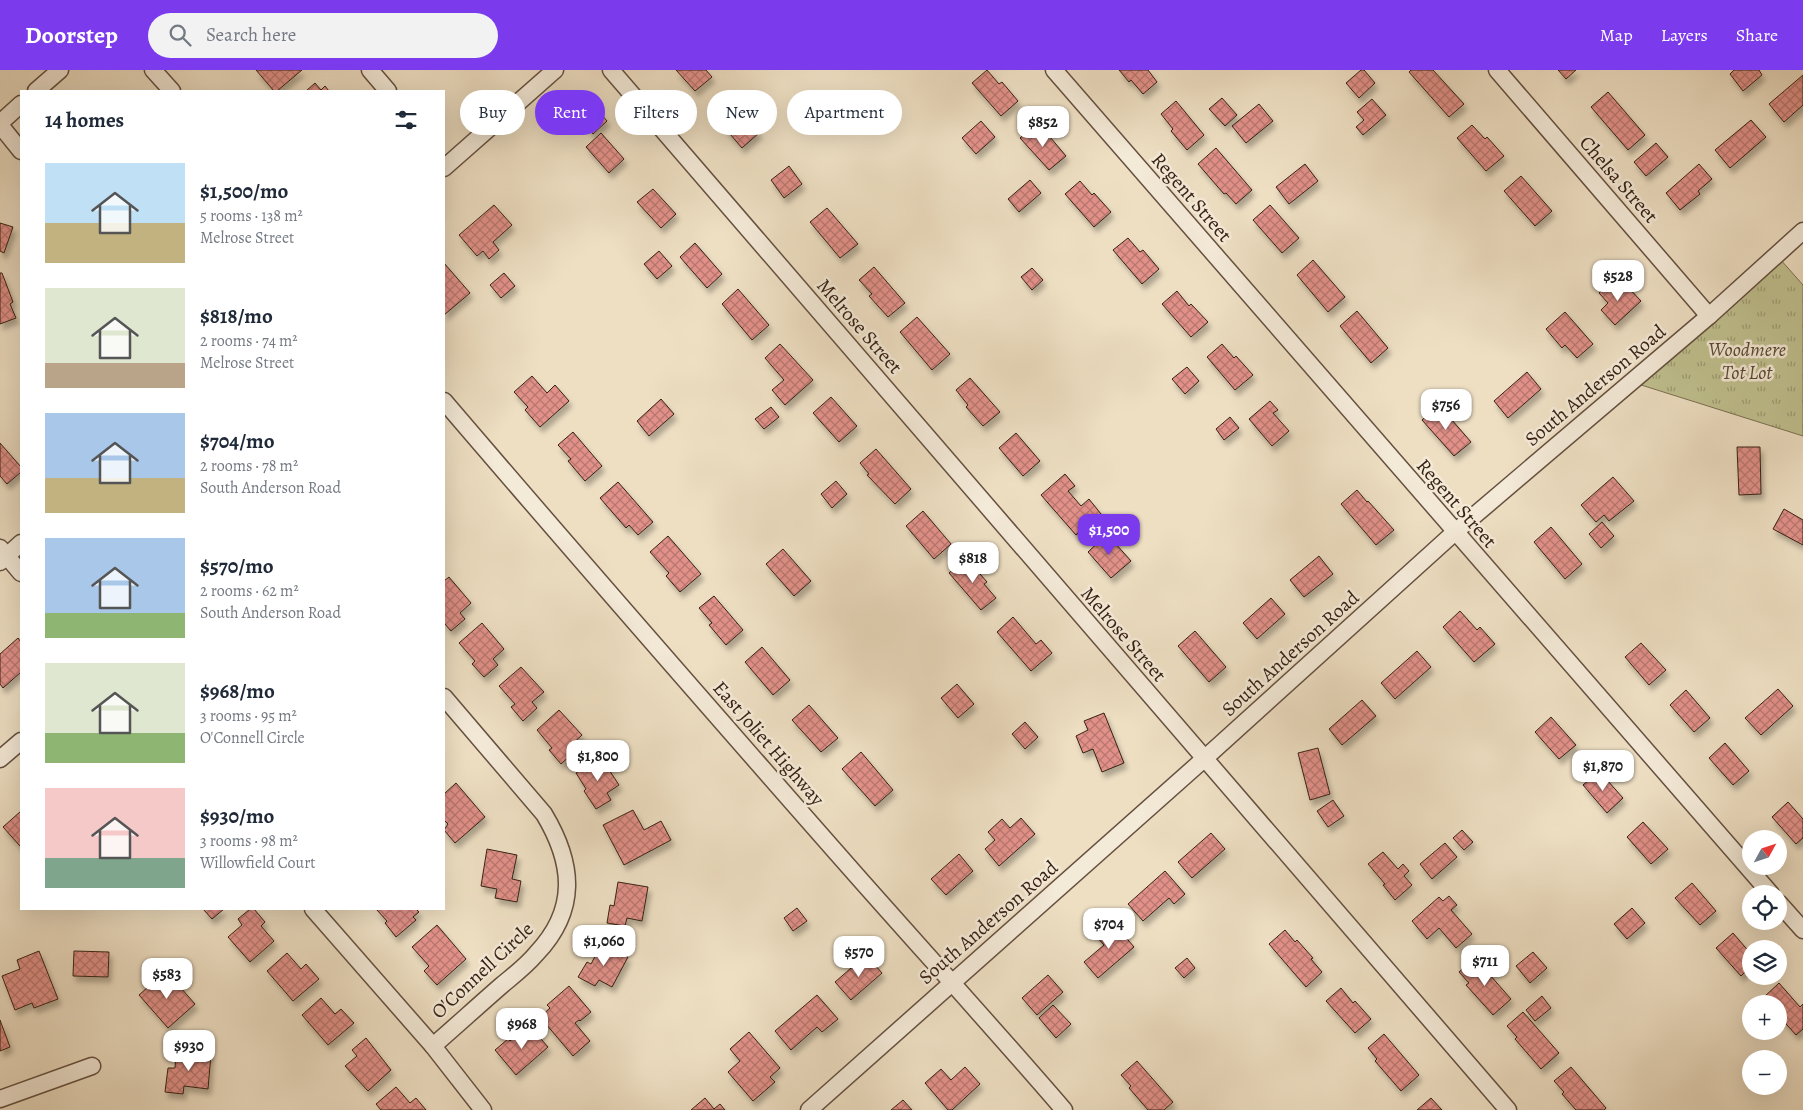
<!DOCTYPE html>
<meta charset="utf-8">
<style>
:root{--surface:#fff;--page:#f2f2f3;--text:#1f2937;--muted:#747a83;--accent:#7c3aed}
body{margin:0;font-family:Alegreya,serif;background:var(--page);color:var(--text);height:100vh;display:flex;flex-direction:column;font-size:19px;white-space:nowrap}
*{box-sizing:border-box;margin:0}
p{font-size:16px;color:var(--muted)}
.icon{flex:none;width:28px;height:28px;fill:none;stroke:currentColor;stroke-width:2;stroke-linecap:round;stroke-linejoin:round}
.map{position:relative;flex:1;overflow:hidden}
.side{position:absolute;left:20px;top:20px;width:425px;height:820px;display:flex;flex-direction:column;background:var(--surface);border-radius:0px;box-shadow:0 5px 20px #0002}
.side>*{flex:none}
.top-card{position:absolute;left:460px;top:20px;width:475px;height:45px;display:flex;gap:10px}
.needle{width:32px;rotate:50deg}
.fabs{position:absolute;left:1742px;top:760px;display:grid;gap:10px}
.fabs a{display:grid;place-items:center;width:45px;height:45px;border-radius:50%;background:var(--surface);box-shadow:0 5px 20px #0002;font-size:25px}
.price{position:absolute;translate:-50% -42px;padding:0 11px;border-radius:10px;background:#fff;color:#222;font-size:16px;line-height:32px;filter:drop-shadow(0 1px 2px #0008)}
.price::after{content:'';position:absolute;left:50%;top:30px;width:15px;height:11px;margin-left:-8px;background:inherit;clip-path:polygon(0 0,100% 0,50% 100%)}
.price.active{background:var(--accent);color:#fff}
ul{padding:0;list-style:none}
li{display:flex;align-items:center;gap:15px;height:125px;padding:0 25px}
li span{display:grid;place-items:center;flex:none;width:140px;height:100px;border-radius:0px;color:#555}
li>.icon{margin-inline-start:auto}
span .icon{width:60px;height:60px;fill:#fffc;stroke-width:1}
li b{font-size:21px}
h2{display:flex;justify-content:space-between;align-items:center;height:60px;padding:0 25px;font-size:21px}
.pill{padding:0 18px;border-radius:22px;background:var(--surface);box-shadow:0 5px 20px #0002;font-size:18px;line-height:45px}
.pill.active{background:var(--accent);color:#fff}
header{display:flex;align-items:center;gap:30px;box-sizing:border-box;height:70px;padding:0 25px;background:var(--accent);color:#fff}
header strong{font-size:24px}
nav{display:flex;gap:28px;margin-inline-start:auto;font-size:18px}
.search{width:350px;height:45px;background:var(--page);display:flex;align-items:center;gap:12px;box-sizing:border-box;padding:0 18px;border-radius:28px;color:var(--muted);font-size:19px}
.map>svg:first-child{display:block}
</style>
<header>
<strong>Doorstep</strong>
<div class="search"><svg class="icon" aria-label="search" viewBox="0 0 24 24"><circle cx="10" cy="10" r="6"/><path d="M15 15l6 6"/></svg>Search here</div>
<nav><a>Map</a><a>Layers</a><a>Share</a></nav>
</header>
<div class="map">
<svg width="1803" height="1040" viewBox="0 0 1803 1040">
<defs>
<pattern id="grass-tufts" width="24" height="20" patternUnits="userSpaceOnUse" patternTransform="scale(1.25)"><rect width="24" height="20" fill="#c0c08f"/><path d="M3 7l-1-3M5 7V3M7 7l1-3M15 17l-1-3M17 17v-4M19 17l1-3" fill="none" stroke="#9d9c74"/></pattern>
<pattern id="building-cross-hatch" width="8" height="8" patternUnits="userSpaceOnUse" patternTransform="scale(1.25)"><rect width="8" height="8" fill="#e29189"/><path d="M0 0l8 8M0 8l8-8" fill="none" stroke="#b8766f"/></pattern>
<filter id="shadow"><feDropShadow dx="3" dy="5.5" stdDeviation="2.5" flood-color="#0004"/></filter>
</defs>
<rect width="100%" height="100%" fill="#eedfc3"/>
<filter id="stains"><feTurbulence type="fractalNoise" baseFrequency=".004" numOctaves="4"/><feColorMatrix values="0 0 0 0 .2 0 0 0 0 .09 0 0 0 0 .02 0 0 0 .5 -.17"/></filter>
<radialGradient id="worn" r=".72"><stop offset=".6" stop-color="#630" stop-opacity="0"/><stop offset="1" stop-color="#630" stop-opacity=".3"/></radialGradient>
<!-- grass -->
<polygon fill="url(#grass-tufts)" stroke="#7c7052" points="1780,189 1803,215 1803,366 1638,314"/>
<!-- building -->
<g fill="url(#building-cross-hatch)" stroke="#372114" filter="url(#shadow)">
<polygon points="256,0 302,0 277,21 274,21"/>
<polygon points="676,0 706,0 712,7 695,21"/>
<polygon points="987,0 999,14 1002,12 1018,31 1001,46 972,13"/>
<polygon points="1119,0 1148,0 1157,12 1143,24 1131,10 1129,12"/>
<polygon points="1361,0 1364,0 1375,13 1359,28 1346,13"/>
<polygon points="1411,0 1433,0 1464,34 1449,47 1409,2"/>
<polygon points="1558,0 1576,0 1566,9"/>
<polygon points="1734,0 1759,0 1762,5 1743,21 1730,4"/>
<polygon points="1803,5 1803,35 1784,52 1769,34"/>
<polygon points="315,13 321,20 325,16 329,21 306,21"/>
<polygon points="1608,22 1645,65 1628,80 1591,37"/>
<polygon points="1222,28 1237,45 1225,56 1209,39"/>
<polygon points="1372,29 1386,45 1363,65 1356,57 1364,50 1357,42"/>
<polygon points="1176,31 1204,65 1187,80 1171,61 1173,59 1161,44"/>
<polygon points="1259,34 1273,51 1246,73 1232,56"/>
<polygon points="735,35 759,63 742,78 718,50"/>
<polygon points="594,36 607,51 593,64 580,49"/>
<polygon points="1751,50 1766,67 1730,98 1715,80"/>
<polygon points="981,51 995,67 976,84 962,68"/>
<polygon points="1035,55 1047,69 1050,67 1066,86 1049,100 1020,68"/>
<polygon points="1472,55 1485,69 1487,67 1504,86 1486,101 1457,68"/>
<polygon points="601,63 624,89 609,103 586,77"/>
<polygon points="1656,73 1668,87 1646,106 1634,92"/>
<polygon points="1216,78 1252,120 1236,134 1226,123 1224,124 1198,94"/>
<polygon points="1305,94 1318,111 1289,134 1276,117"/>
<polygon points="1699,94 1712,109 1698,121 1700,124 1680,140 1666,123"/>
<polygon points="789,96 802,114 784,128 771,110"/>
<polygon points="1521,106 1552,141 1535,156 1504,121"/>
<polygon points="1030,110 1041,123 1019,142 1008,129"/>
<polygon points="1080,111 1092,125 1094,123 1111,142 1094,157 1065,124"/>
<polygon points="653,119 676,144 661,158 637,132"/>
<polygon points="494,135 512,155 493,172 499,180 489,189 483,181 477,186 459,165"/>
<polygon points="1270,135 1299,168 1282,183 1253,150"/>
<polygon points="827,138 858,174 840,188 810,152"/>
<polygon points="0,153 13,157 4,183 0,181"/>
<polygon points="1128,168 1140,182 1143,180 1159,199 1142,214 1113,180"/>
<polygon points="695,173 722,204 707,218 680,187"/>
<polygon points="659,181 672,196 657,209 644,194"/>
<polygon points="1313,190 1345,227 1328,242 1297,205"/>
<polygon points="444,193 470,223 444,245"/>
<polygon points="874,197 905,233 888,247 869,226 872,224 859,210"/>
<polygon points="1032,198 1043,210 1032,220 1021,207"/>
<polygon points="0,203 2,203 13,232 10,234 16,248 0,254"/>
<polygon points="504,203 515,216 501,228 490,215"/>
<polygon points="1613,210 1621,219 1626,215 1641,231 1615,255 1601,240 1608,233 1599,223"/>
<polygon points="738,219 769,255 752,270 722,234"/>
<polygon points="1177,221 1189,236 1191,234 1208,252 1191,267 1162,234"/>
<polygon points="1357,241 1388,278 1371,293 1340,256"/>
<polygon points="1565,242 1593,274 1577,288 1565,275 1562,278 1546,259"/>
<polygon points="917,247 950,284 932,300 900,262"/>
<polygon points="780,274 813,310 785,335 772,320 784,310 765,288"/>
<polygon points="1222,274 1234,288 1236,286 1253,305 1235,320 1207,287"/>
<polygon points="1187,297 1199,311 1185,324 1172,309"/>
<polygon points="1527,302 1541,319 1508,348 1494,331"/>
<polygon points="532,306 547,323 555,315 569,331 540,357 525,340 528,337 514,322"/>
<polygon points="970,308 1000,342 983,356 966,337 968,335 956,320"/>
<polygon points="831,327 857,356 839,372 813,343"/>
<polygon points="661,329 674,344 649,366 637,351"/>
<polygon points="1270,331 1278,340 1273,343 1289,361 1272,376 1249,349"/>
<polygon points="1439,335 1471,372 1454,386 1422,350"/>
<polygon points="771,337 779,347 764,359 755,349"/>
<polygon points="1230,347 1239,358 1224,370 1216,359"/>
<polygon points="573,362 602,396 585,411 568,391 571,389 558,375"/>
<polygon points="1016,363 1040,391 1023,406 999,378"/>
<polygon points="0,373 21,397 21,402 7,414 0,406"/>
<polygon points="1737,377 1760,377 1761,424 1739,425"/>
<polygon points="876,379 911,419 895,434 867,405 869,404 860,393"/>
<polygon points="1065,404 1075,416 1068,421 1081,436 1089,429 1101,444 1076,465 1041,425"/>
<polygon points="1613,407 1634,431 1609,451 1604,445 1596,452 1581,435"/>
<polygon points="836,411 847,424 832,438 821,424"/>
<polygon points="618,412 653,452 638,465 629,455 626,458 600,428"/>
<polygon points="1357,420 1367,432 1368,431 1394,460 1376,475 1341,434"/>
<polygon points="1784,439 1803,450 1803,475 1773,459"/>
<polygon points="923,441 951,474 934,489 906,456"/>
<polygon points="1602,452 1614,466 1601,478 1589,464"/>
<polygon points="1551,457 1582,494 1565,509 1534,472"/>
<polygon points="1107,464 1131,491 1111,508 1088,482"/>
<polygon points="668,466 701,504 680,522 666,506 669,503 650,482"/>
<polygon points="783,479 811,511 794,526 766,494"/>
<polygon points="1319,486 1333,504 1304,527 1290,510"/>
<polygon points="966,488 987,512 984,514 996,528 981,540 949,503"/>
<polygon points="449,507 471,533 460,543 465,549 451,561 444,553 444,511"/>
<polygon points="714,526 743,560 726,575 709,555 712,553 699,538"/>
<polygon points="1271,528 1285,544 1257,569 1243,553"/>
<polygon points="1460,541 1477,560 1480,557 1495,574 1474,592 1443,557"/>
<polygon points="1013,547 1036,574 1041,570 1052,583 1031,601 997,562"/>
<polygon points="482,553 504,579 493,589 498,595 484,607 472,594 475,591 459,573"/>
<polygon points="1195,561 1226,597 1209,612 1178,576"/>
<polygon points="18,568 21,572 21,602 3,618 0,614 0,584"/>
<polygon points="1641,573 1666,600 1649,615 1625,587"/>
<polygon points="762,577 790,610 773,625 745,592"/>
<polygon points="1417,581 1431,597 1395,629 1381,613"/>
<polygon points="521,597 544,622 532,632 537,638 523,651 511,637 515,634 499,616"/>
<polygon points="957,614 974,634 958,648 941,628"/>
<polygon points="1778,619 1793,636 1761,665 1745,648"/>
<polygon points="1686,620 1710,648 1694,662 1670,635"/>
<polygon points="1362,630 1376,646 1342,675 1329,659"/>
<polygon points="809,635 838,668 821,682 792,650"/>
<polygon points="559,640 582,665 570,676 575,681 561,694 549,680 552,678 537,660"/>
<polygon points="1104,643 1124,693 1102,702 1093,679 1083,683 1076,666 1088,660 1084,651"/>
<polygon points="1551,647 1576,675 1559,689 1535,662"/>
<polygon points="1025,652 1038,667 1025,679 1012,664"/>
<polygon points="1725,673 1749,701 1733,715 1709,688"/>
<polygon points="1318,678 1330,724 1310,730 1298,683"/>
<polygon points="861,682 893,720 875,736 842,699"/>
<polygon points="600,686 619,715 607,723 611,730 596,739 584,721 586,719 576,703"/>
<polygon points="1599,701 1623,728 1607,743 1583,715"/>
<polygon points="456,713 485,747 455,773 444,760 448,754 444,750 444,724"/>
<polygon points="1333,730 1344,746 1328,757 1317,741"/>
<polygon points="1788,732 1803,749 1803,768 1796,774 1772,747"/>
<polygon points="633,740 644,760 661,751 671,770 624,795 603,755"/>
<polygon points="21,741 21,775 20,776 3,757"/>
<polygon points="1021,748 1035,764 999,796 985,779 995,770 988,762 1002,749 1010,758"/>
<polygon points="1643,752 1668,779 1651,794 1627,767"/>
<polygon points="1462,760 1473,772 1464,780 1453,768"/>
<polygon points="1211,763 1225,779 1192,808 1178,792"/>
<polygon points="1445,773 1457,787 1432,809 1420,794"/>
<polygon points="487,779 517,785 512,809 521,811 517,832 495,828 497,819 481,816"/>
<polygon points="1383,782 1398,799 1403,794 1409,801 1404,806 1412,815 1395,830 1383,815 1385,814 1368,794"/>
<polygon points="959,784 973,801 946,825 931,809"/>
<polygon points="1165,801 1185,824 1174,834 1169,828 1143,851 1128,834"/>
<polygon points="618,812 648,817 642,851 627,848 625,856 607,853 610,835 614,836"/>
<polygon points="1692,813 1716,841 1700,855 1675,828"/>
<polygon points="1449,826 1457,835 1451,840 1472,864 1456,878 1439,858 1427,869 1412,851 1439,827 1443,831"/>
<polygon points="797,838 807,851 793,861 784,848"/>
<polygon points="1632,838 1645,853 1627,869 1614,854"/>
<polygon points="203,839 224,839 212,849"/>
<polygon points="250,839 254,839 265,852 261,856 274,871 250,892 228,867 242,855 238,849"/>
<polygon points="376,839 416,839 419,842 413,847 416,850 396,867 385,853 387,851"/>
<polygon points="1112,851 1134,877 1098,908 1084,892 1104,875 1095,865"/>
<polygon points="437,855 466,889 437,915 424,901 429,896 412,877"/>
<polygon points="1285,860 1295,872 1297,870 1313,888 1311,889 1322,902 1306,917 1269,874"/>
<polygon points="1733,863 1751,884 1751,896 1741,906 1716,878"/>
<polygon points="602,873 628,887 612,917 599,910 595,916 578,907 587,892 591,894"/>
<polygon points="39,881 58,929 34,938 32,933 15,940 2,906 20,899 17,890"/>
<polygon points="74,881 109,882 108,907 73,906"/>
<polygon points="1533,882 1547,898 1530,913 1516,896"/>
<polygon points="287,883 301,899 306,894 319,909 293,931 267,901"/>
<polygon points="866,885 882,903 851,930 835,912"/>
<polygon points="1187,888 1195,898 1184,908 1175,898"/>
<polygon points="1475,888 1511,929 1493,945 1466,915 1469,913 1459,902"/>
<polygon points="166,901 195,934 168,958 139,925"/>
<polygon points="1048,905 1063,922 1037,945 1022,928"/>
<polygon points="1779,913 1800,937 1803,934 1803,959 1796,965 1779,946 1779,934 1768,934 1763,928"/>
<polygon points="569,916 591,942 580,951 579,950 575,953 590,971 573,986 540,947 550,938 547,935"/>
<polygon points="1341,918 1353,933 1355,931 1371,949 1355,963 1326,931"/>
<polygon points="817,925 838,949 822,962 817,957 791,980 775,961"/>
<polygon points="1542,926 1551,938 1535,951 1526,940"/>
<polygon points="321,928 335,944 341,939 354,953 328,975 302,945"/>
<polygon points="1053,935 1071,954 1056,968 1039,948"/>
<polygon points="1523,942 1559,983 1541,999 1515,969 1517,967 1507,956"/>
<polygon points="0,950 10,977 0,981"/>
<polygon points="529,955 548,977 516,1005 495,980 508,969 510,971"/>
<polygon points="749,962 780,998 770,1007 775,1012 753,1031 728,1002 740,991 730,979"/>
<polygon points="1384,964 1419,1005 1401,1021 1375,991 1377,989 1368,978"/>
<polygon points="366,968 391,1000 368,1021 345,996 357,986 352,980"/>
<polygon points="176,980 211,984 208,1019 184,1016 183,1024 165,1022 168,998 175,998"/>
<polygon points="1137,991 1173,1032 1164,1040 1148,1040 1129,1018 1131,1016 1121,1005"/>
<polygon points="965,997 980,1014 952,1040 948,1040 925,1013 941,999 951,1010"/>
<polygon points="1571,997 1606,1038 1604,1040 1576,1040 1562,1024 1564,1022 1554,1011"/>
<polygon points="396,1017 410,1033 416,1028 426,1040 381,1040 376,1034"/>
<polygon points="705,1028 714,1039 720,1034 725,1040 691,1040"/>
<polygon points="1431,1028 1442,1040 1417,1040"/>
<polygon points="903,1030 912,1040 891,1040"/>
</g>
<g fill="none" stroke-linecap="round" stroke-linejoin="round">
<defs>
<g id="street">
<polyline points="153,0 172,21"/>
<polyline points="370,0 388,21"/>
<polyline points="611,0 1508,1040"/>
<polyline points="1054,0 1771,824"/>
<polyline points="1497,0 1709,246"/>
<polyline points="36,21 60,0"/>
<polyline points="0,53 21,34"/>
<polyline points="0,55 21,81"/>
<polyline points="444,98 555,0"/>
<path d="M444,331C580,490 718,648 857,806C926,884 996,961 1064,1040"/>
<polyline points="0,478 21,503"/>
<polyline points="0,492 21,473"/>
<polyline points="0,689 21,671"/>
<polyline points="1779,833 1803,860"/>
<polyline points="313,839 433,976 483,1040"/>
<path d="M433,976C456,956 479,935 502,915C514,905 526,896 536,884C578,840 574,794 544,744L444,627"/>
<polyline points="0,1029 92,996"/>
<polyline points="809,1040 1204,689 1455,462 1709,246 1803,161"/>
</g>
</defs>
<!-- street casing -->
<use href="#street" stroke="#655040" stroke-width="19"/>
<!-- street -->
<use href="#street" stroke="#f4ead8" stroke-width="16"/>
</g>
<g text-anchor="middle" stroke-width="5" stroke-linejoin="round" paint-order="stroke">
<!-- street labels -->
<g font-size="20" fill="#372114" stroke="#f4ead8">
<text transform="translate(1619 109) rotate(49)" y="7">Chelsa Street</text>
<text transform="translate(1192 127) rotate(49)" y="7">Regent Street</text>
<text transform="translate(860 256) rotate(49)" y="7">Melrose Street</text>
<text transform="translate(1595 315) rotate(-40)" y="7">South Anderson Road</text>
<text transform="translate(1457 433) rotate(49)" y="7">Regent Street</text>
<text transform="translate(1124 564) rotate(49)" y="7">Melrose Street</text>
<text transform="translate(1290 583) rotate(-42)" y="7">South Anderson Road</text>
<text transform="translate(769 673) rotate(49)" y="7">East Joliet Highway</text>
<text transform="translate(988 852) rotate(-41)" y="7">South Anderson Road</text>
<text transform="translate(482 900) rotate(-43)" y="7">O'Connell Circle</text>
</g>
<!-- park labels -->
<g font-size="20" font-style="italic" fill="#594933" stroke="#f4ead8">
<text x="1747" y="286">Woodmere<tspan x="1747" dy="23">Tot Lot</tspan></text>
</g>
</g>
<rect width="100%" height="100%" filter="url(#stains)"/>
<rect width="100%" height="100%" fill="url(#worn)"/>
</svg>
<div class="fabs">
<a><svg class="needle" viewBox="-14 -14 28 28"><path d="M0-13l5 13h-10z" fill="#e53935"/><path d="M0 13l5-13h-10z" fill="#747a83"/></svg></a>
<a><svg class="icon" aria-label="locate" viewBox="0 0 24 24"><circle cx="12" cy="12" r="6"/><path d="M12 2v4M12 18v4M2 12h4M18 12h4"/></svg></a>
<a><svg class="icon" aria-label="layers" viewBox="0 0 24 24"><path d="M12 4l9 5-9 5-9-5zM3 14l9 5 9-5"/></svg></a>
<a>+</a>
<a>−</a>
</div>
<b class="price" style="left:1043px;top:78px">$852</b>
<b class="price" style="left:1618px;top:232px">$528</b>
<b class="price" style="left:1446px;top:361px">$756</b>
<b class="price active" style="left:1109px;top:486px">$1,500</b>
<b class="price" style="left:973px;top:514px">$818</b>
<b class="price" style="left:598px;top:712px">$1,800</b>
<b class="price" style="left:1603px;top:722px">$1,870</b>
<b class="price" style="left:1109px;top:880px">$704</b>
<b class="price" style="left:604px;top:897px">$1,060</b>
<b class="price" style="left:859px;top:908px">$570</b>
<b class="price" style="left:1485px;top:917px">$711</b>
<b class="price" style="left:167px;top:930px">$583</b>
<b class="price" style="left:522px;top:980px">$968</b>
<b class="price" style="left:189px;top:1002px">$930</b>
<div class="top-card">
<a class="pill">Buy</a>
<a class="pill active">Rent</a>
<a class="pill">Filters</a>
<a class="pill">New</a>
<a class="pill">Apartment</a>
</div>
<section class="side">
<h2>14 homes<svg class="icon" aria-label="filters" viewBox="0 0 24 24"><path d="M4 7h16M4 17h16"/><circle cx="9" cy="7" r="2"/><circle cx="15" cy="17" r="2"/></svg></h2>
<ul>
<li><span style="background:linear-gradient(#bfe0f5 60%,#c2b280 0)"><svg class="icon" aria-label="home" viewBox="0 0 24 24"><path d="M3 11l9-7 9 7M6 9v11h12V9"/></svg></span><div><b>$1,500/mo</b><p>5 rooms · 138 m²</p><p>Melrose Street</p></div></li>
<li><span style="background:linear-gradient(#dfe7d0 75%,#b9a48a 0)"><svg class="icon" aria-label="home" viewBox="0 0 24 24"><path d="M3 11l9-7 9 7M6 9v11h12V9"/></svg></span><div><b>$818/mo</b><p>2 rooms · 74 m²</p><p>Melrose Street</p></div></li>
<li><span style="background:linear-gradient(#a9c7e8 65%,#c2b280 0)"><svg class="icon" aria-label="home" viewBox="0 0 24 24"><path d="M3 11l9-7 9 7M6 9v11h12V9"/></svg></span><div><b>$704/mo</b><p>2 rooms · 78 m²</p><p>South Anderson Road</p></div></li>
<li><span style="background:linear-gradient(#a9c7e8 75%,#8fb573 0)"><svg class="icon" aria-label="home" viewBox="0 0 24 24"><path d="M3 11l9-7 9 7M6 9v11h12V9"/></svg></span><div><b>$570/mo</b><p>2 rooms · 62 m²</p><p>South Anderson Road</p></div></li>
<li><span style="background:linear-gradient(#dfe7d0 70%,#8fb573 0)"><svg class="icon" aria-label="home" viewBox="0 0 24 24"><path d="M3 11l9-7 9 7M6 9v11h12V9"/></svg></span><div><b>$968/mo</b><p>3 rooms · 95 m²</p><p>O'Connell Circle</p></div></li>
<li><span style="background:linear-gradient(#f6c9c9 70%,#7fa58c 0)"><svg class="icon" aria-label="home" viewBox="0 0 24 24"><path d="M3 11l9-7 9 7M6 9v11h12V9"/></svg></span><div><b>$930/mo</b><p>3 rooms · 98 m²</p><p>Willowfield Court</p></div></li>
</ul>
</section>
</div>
